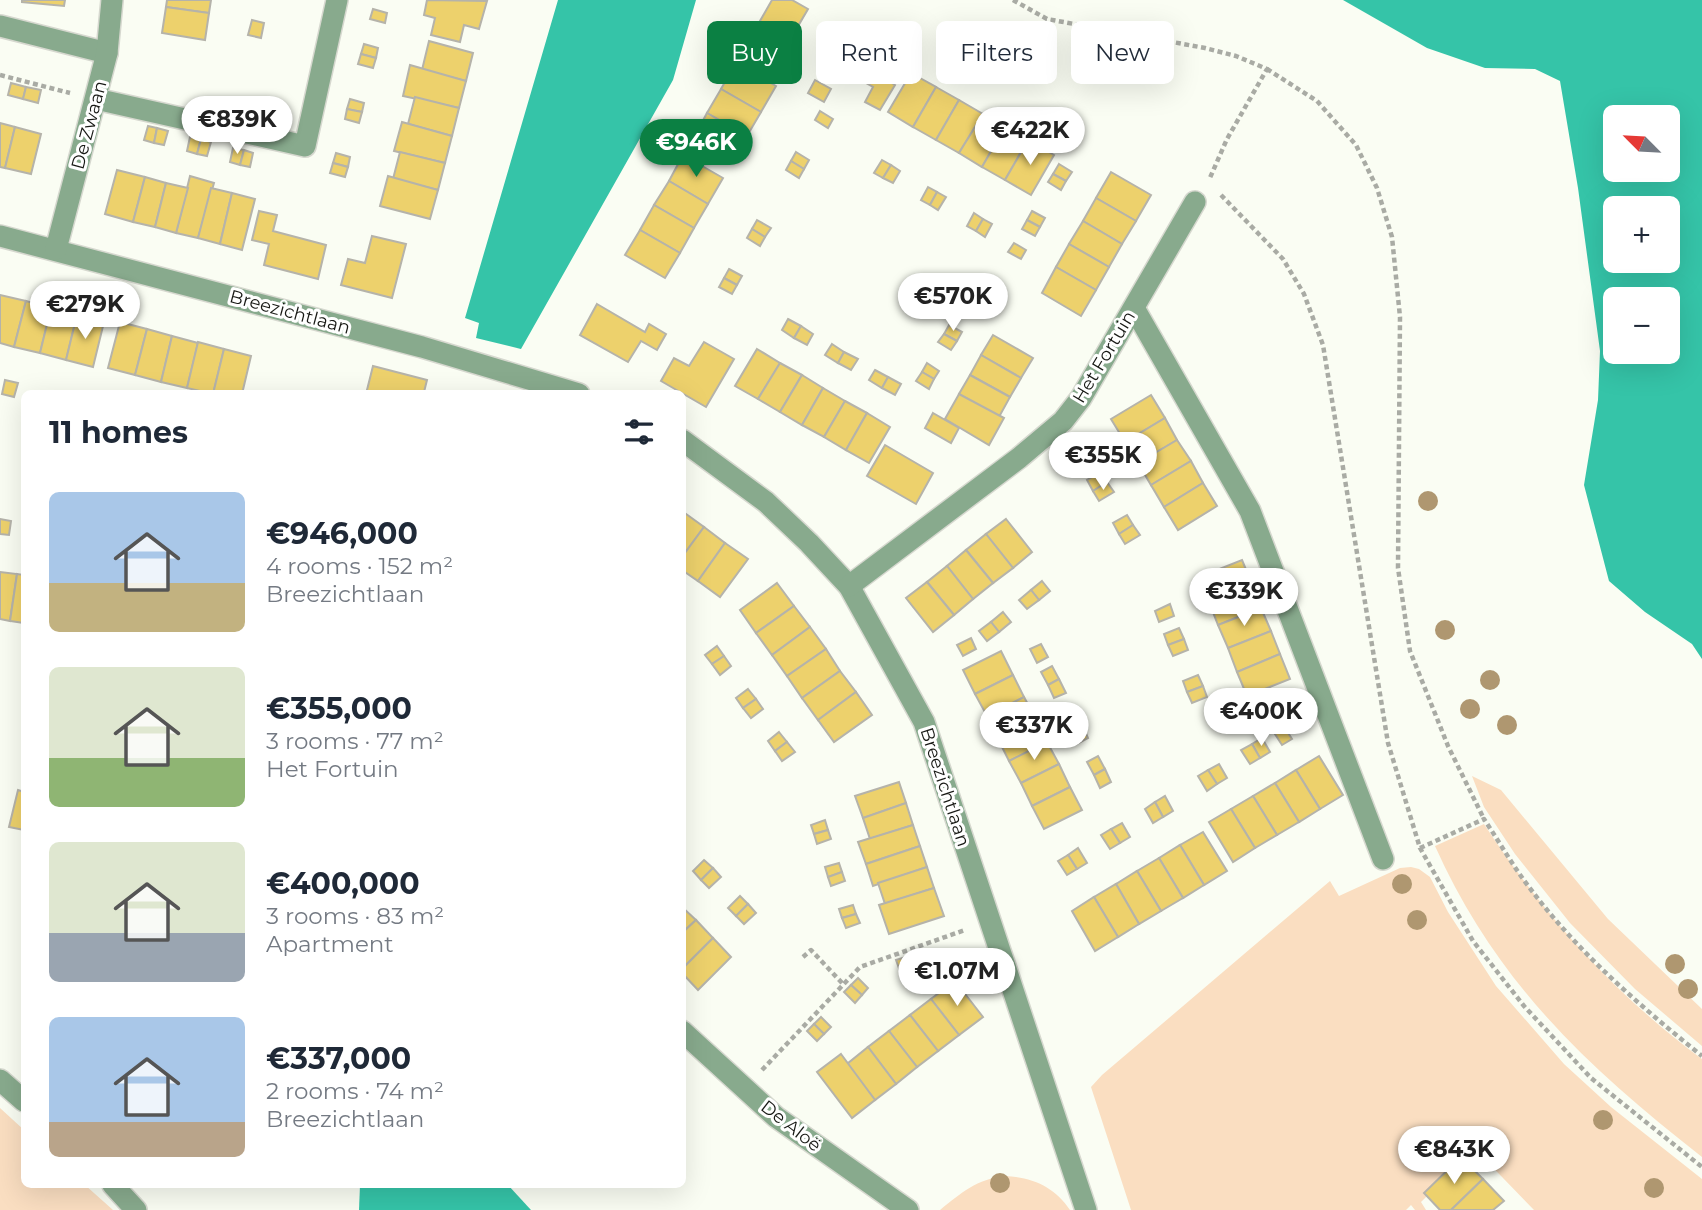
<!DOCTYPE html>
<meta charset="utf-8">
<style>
:root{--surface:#fff;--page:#f2f2f3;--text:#1f2937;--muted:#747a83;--accent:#0b8043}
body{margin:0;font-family:Montserrat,sans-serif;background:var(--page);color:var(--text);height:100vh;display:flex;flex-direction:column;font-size:26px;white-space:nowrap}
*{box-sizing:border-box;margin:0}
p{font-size:23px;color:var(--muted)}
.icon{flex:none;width:38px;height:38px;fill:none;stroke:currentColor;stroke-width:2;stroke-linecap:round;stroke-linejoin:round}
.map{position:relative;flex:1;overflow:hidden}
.sheet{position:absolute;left:21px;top:390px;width:665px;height:798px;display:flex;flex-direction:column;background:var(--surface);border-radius:10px;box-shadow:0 7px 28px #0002}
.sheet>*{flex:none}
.hud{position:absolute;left:707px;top:21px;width:665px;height:63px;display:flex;gap:14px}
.needle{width:46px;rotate:294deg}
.tools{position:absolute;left:1603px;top:105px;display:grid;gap:14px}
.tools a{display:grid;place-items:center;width:77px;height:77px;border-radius:10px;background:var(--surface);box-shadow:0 7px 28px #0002;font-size:35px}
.price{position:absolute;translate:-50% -60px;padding:0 16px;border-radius:24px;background:#fff;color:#222;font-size:23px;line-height:46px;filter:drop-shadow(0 2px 4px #0008)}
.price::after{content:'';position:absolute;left:50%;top:42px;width:21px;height:16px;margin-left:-10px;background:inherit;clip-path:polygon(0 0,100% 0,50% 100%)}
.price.current{background:var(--accent);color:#fff}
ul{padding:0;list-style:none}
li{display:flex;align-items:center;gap:21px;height:175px;padding:0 28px}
li span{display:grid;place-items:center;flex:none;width:196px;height:140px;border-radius:10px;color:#555}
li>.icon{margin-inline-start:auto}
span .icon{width:84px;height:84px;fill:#fffc;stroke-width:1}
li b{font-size:30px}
h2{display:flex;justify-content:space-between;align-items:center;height:84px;padding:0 28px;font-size:30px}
.pill{padding:0 24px;border-radius:10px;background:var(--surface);box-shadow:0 7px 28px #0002;font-size:24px;line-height:63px}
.pill.current{background:var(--accent);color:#fff}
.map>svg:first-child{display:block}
</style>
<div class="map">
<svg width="1702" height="1210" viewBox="0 0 1702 1210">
<rect width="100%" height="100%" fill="#fafdf3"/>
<!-- green -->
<g fill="#fadec1">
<polygon points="1472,776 1501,790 1608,919 1702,1009 1702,1046 1635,989 1570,923 1515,854 1484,807"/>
<path d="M1484,824C1543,914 1615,995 1702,1059V1157C1587,1067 1496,982 1435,846Z"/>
<polygon points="1411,867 1419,869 1430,877 1448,912 1496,986 1564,1064 1611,1107 1702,1179 1702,1210 1534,1210 1472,1146 1424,1193 1427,1196 1421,1202 1426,1210 1415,1210 1411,1205 1406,1210 1131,1210 1091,1087 1102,1075 1330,881 1339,896 1400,868"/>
<polygon points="0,1108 24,1130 24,1185 85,1185 113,1210 0,1210"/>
<path d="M1005,1176C1032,1177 1055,1187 1070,1210H940C961,1193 977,1179 1005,1176Z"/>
</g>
<!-- water -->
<g fill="#35c4a8" fill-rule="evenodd">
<polygon points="558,0 696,0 673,80 521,349 476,338 479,323 465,318"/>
<path d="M1343,0H1702V659L1692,644L1645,612L1609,581L1584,485L1598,400L1600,351L1578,188L1560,81L1535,69L1485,68L1427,48ZM1668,117V170H1615V117ZM1668,208V261H1615V208ZM1615,299H1668V352H1615Z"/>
<polygon points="360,1185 508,1185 531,1210 359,1210"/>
</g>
<!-- building -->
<g fill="#edd16c" stroke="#b5b3aa" stroke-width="2">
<polygon points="22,0 65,0 64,6 22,2"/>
<polygon points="167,0 211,0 209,13 166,7"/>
<polygon points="427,0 487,1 479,29 464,25 460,42 431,35 435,18 424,15"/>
<polygon points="772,0 792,0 808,9 780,57 787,61 778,78 762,68 771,53 749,40"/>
<polygon points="166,7 209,13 205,40 162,33"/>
<polygon points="373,9 387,13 385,23 370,19"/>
<polygon points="252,20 264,23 261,38 248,35"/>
<polygon points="843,29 891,57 880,76 895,85 880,110 865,102 873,87 825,60"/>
<polygon points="429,41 473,53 466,81 422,70"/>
<polygon points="364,44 378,48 376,58 361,54"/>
<polygon points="361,54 376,58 373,68 358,64"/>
<polygon points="736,63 776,86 761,112 721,89"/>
<polygon points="410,65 466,81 459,108 403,96"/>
<polygon points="911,73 936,87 913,127 888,112"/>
<polygon points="815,80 831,89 824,102 808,93"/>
<polygon points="11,83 26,87 23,99 8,95"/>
<polygon points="26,87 41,90 38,103 23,99"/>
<polygon points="936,87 959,100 936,140 913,127"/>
<polygon points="721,89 761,112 747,136 707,113"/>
<polygon points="415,97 459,108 452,136 408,124"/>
<polygon points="350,99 364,103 362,112 347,109"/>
<polygon points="959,100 983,114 959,153 936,140"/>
<polygon points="347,109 362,112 359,123 345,119"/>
<polygon points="820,111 833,119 828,128 815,120"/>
<polygon points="707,113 747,136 733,162 693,139"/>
<polygon points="983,114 1005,127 982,167 959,153"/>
<polygon points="402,122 452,136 445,163 394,151"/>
<polygon points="0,123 15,127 5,168 0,167"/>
<polygon points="148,126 157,128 154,143 144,140"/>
<polygon points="15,127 41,134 31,174 5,168"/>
<polygon points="1005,127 1028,140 1005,180 982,167"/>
<polygon points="157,128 168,131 164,145 154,143"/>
<polygon points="190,137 201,139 197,154 187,151"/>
<polygon points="201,139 211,142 207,156 197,154"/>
<polygon points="1028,140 1054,155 1031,195 1005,180"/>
<polygon points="233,148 244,150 240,165 230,162"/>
<polygon points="244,150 253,153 250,167 240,165"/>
<polygon points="400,152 445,163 438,190 393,179"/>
<polygon points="796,152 809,160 804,169 791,161"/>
<polygon points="336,153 350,157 348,167 333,163"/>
<polygon points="683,155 723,178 708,204 669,181"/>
<polygon points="882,160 891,165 883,178 874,173"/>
<polygon points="791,161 804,169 799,178 786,170"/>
<polygon points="333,163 348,167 345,177 330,173"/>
<polygon points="1059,164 1072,172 1066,181 1053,174"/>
<polygon points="891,165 900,171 893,183 883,178"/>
<polygon points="117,170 145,177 133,222 105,214"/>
<polygon points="1111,172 1151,195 1136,221 1096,198"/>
<polygon points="1053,174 1066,181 1061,190 1048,182"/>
<polygon points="190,176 214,183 198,238 176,233"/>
<polygon points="388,176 438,190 430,219 380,206"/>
<polygon points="145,177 166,183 155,227 133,222"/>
<polygon points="669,181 708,204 694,228 654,205"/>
<polygon points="166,183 188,188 176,233 155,227"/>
<polygon points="928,187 937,192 930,205 921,200"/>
<polygon points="211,188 232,193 220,244 198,238"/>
<polygon points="937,192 946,197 938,210 930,205"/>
<polygon points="232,193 255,199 242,250 220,244"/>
<polygon points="1096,198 1136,221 1122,244 1083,221"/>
<polygon points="654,205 694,228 680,253 640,230"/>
<polygon points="259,211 277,215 273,231 326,245 318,279 264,265 269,244 252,240"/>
<polygon points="1032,211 1045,218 1040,227 1027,220"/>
<polygon points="974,213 983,219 976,231 967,226"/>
<polygon points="983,219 992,224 985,237 976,231"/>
<polygon points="757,220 771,228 765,237 752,229"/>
<polygon points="1027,220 1040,227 1035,236 1022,229"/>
<polygon points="1083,221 1122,244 1109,267 1069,244"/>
<polygon points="752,229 765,237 760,246 747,238"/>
<polygon points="640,230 680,253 665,278 625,255"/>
<polygon points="372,236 406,244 392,298 341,285 348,259 365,263"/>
<polygon points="1014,243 1026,250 1021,259 1008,252"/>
<polygon points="1069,244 1109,267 1096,290 1056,267"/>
<polygon points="1056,267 1096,290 1081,316 1042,293"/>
<polygon points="729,269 742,276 737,285 724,278"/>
<polygon points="724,278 737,285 732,294 719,287"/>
<polygon points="0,295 26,301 14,347 0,343"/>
<polygon points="26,301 51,308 40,353 14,347"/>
<polygon points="597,304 645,332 649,324 666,334 657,350 641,341 628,362 580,335"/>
<polygon points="51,308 77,315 66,360 40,353"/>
<polygon points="77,315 104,322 93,367 66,360"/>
<polygon points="788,319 801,326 794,338 782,330"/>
<polygon points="120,322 147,329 135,375 108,368"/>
<polygon points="949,325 962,332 957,341 944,334"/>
<polygon points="801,326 813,334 807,345 794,338"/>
<polygon points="147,329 172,336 161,382 135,375"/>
<polygon points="944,334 957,341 951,350 938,342"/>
<polygon points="993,335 1033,358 1021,378 981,355"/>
<polygon points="172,336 198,343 187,388 161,382"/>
<polygon points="198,342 224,349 213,394 187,388"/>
<polygon points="704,342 734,359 706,407 661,381 674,358 689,366"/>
<polygon points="832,344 844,352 838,363 825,355"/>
<polygon points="224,349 251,356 242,394 213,394"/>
<polygon points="757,349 780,363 758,399 735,386"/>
<polygon points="844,352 858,359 851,370 838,363"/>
<polygon points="981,355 1021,378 1010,397 970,375"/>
<polygon points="780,363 802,375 780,412 758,399"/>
<polygon points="927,363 939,371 934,379 922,372"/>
<polygon points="373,366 427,380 424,392 430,394 366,394"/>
<polygon points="875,370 888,377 882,388 869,380"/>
<polygon points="922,372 934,379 929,389 916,381"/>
<polygon points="802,375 823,388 802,425 780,412"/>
<polygon points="970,375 1010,397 999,417 959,394"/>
<polygon points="888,377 901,384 895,395 882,388"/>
<polygon points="5,380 18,383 14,397 2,394"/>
<polygon points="823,388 845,401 824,437 802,425"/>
<polygon points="959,394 1004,418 989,445 945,419"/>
<polygon points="1151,395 1165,418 1125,442 1111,419"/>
<polygon points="845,401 867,413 846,450 824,437"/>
<polygon points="867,413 890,427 869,463 846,450"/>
<polygon points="933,413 959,428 951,443 925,428"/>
<polygon points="1165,418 1177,440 1138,463 1125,442"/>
<polygon points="1177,440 1191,461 1151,485 1138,463"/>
<polygon points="885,445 933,473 916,504 867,476"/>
<polygon points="1088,451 1094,460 1080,469 1074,459"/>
<polygon points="1191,461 1203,483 1164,507 1151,485"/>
<polygon points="1101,472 1107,482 1093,491 1087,480"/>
<polygon points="1107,482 1114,492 1099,501 1093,491"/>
<polygon points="1203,483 1217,506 1178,530 1164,507"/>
<polygon points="682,511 704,527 682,557"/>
<polygon points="1127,515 1133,525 1119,534 1113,523"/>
<polygon points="0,519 11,521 9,535 0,534"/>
<polygon points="1006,519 1032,552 1013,568 986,534"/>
<polygon points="1133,525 1140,535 1125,544 1119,534"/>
<polygon points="704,527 725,543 698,581 682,570 682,557"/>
<polygon points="986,534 1013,568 993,583 966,550"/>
<polygon points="725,543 748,559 720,597 698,581"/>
<polygon points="966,550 993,583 973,599 947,566"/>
<polygon points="1242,560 1252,584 1209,602 1199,577"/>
<polygon points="947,566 973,599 954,615 927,582"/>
<polygon points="0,572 17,574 10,621 0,619"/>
<polygon points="17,574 24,575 24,623 10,621"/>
<polygon points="1042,581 1050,591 1039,600 1031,590"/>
<polygon points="927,582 954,615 933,632 906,598"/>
<polygon points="777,583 794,606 756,633 740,610"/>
<polygon points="1252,584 1261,608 1218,625 1209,602"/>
<polygon points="1031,590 1039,600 1027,609 1019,600"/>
<polygon points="1170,604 1174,616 1159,622 1155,611"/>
<polygon points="794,606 810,627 772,655 756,633"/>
<polygon points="1261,608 1271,631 1228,648 1218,625"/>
<polygon points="1003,612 1011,622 999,632 991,622"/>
<polygon points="991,622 999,632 987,641 979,631"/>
<polygon points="810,627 826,649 787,676 772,655"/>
<polygon points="1179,628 1184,639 1168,645 1164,634"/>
<polygon points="1271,631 1280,654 1237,672 1228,648"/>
<polygon points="971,638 976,649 963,656 957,645"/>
<polygon points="1184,639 1188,650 1173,656 1168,645"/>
<polygon points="1041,644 1048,657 1037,663 1030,649"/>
<polygon points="717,646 724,656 712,664 705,655"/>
<polygon points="826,649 840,671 802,698 787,676"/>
<polygon points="1001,651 1013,675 975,694 963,670"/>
<polygon points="1280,654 1290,679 1247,696 1237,672"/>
<polygon points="724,656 731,666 720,675 712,664"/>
<polygon points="1052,666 1059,679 1048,685 1041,672"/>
<polygon points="840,671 856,692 818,720 802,698"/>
<polygon points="1013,675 1024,697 987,716 975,694"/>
<polygon points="1198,675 1203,686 1187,692 1183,681"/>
<polygon points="1059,679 1066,693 1054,698 1048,685"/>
<polygon points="1203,686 1207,697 1192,703 1187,692"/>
<polygon points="748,689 756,699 743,708 736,698"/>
<polygon points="856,692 872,715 834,742 818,720"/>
<polygon points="1024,697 1036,719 998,739 987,716"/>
<polygon points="756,699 763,709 751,718 743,708"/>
<polygon points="1075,711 1082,724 1070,730 1064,717"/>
<polygon points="1036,719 1047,742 1009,761 998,739"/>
<polygon points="1082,724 1088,738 1077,744 1070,730"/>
<polygon points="1283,725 1292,739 1282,745 1273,731"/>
<polygon points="779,732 787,742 775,751 768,741"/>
<polygon points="1262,738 1270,752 1260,758 1252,744"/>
<polygon points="787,742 795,752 782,761 775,751"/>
<polygon points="1047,742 1059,764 1021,783 1009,761"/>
<polygon points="1252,744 1260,758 1250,764 1241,750"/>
<polygon points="1098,756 1105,769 1094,775 1087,762"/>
<polygon points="1319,756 1343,795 1320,809 1296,770"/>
<polygon points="1059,764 1070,787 1032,806 1021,783"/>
<polygon points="1219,764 1227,778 1217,784 1208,770"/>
<polygon points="1105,769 1111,782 1100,788 1094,775"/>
<polygon points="1208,770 1217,784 1207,791 1198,776"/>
<polygon points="1296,770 1320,809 1299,822 1275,783"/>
<polygon points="899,782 906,803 863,818 855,796"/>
<polygon points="1275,783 1299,822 1277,835 1253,796"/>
<polygon points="1070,787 1082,810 1044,829 1032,806"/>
<polygon points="18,790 24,792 24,830 9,827"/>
<polygon points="1165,796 1173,811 1163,817 1155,802"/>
<polygon points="1253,796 1277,835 1255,848 1231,809"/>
<polygon points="1155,802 1163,817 1153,823 1145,809"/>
<polygon points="906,803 913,825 870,839 863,818"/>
<polygon points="1231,809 1255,848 1233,862 1209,822"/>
<polygon points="825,820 828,830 814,834 811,825"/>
<polygon points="1122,823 1130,837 1120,843 1111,829"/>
<polygon points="913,825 920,846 866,864 858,842"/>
<polygon points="1111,829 1120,843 1110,849 1101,835"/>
<polygon points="828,830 831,839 817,844 814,834"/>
<polygon points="1203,832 1227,871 1204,885 1180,845"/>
<polygon points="1180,845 1204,885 1183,898 1159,858"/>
<polygon points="920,846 927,867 873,886 866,864"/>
<polygon points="1078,848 1087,863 1077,869 1068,855"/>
<polygon points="1068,855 1077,869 1067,875 1058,861"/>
<polygon points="1159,858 1183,898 1161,911 1137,871"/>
<polygon points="704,860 713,868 701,880 693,871"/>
<polygon points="839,863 842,872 828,877 825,867"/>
<polygon points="927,867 934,888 885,904 878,883"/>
<polygon points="713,868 721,877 709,888 701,880"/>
<polygon points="1137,871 1161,911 1139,924 1116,884"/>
<polygon points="842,872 845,881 831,886 828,877"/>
<polygon points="1116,884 1139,924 1118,937 1094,897"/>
<polygon points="934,888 944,916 889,934 879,905"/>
<polygon points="740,896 748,904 736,916 728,908"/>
<polygon points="1094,897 1118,937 1095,951 1072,911"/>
<polygon points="748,904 756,913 744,924 736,916"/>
<polygon points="853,905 856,914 842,918 839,909"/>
<polygon points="682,907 696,920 682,933"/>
<polygon points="856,914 860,923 846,928 842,918"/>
<polygon points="696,920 713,938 682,969 682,933"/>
<polygon points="713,938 731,957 698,990 682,973 682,969"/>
<polygon points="915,953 920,967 911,971 906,957"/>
<polygon points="906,957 911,971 901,974 896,960"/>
<polygon points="858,978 868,988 862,995 851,985"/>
<polygon points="955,981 983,1017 959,1035 931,999"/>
<polygon points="851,985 862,995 855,1003 844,992"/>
<polygon points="931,999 959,1035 938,1051 910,1015"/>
<polygon points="910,1015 938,1051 917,1067 889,1031"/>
<polygon points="821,1017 831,1027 824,1034 814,1024"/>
<polygon points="814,1024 824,1034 817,1041 807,1031"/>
<polygon points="889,1031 917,1067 896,1084 868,1047"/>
<polygon points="868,1047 896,1084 875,1100 847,1064"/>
<polygon points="841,1054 875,1100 852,1118 817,1072"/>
<polygon points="1461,1157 1483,1179 1451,1210 1440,1210 1424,1193"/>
<polygon points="1483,1179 1504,1201 1493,1210 1451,1210"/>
</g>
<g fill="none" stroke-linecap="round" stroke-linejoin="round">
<defs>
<g id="street">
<polyline points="0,26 107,53"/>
<polyline points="96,99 305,146 337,0"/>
<polyline points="0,236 422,347 579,394"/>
<polyline points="56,249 107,53 112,0"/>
<polyline points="1134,308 1250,511 1383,859"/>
<polyline points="682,440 766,502 809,543 849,586 924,722 1086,1210"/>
<polyline points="849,586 1019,458 1063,421 1081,398 1195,202"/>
<polyline points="682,1031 776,1117 908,1210"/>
<polyline points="0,1080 24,1101"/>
<polyline points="113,1185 136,1210"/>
</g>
</defs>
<!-- street casing -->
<use href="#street" stroke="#d6d8cf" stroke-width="24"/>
<!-- path -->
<g stroke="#a9aba4" stroke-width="4.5" stroke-dasharray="5 3.5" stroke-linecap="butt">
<polyline points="1013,0 1047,19 1205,48 1236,56 1267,69 1227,139 1209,180"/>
<polyline points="1267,69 1317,101 1356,145 1377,188 1392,237 1400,317 1398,568 1410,651 1448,746 1484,819"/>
<polyline points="0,75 70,93"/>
<polyline points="1221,195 1283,259 1304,294 1323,345 1388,743 1420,848 1473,941 1524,1006 1591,1078 1702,1167"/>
<path d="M1420,848L1484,819C1500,843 1514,868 1532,891C1580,954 1640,1006 1702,1056"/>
<polyline points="803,957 811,950 843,984"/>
<polyline points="762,1070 860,967 965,930"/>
</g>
<!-- street -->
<use href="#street" stroke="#88aa8d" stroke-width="21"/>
</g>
<!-- trees -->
<g fill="#af9770">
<circle cx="1428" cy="501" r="10"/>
<circle cx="1445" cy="630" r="10"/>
<circle cx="1490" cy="680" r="10"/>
<circle cx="1470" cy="709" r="10"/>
<circle cx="1507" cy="725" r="10"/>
<circle cx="1402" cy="884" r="10"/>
<circle cx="1417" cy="920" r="10"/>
<circle cx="1675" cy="964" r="10"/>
<circle cx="1688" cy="989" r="10"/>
<circle cx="1603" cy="1120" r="10"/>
<circle cx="1000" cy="1183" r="10"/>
<circle cx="1654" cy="1188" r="10"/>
</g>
<g text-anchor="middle" stroke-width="6" stroke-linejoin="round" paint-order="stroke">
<!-- street labels -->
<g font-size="18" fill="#171814" stroke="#fff">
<text transform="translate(89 125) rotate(-75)" y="6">De Zwaan</text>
<text transform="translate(290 312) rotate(15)" y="6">Breezichtlaan</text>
<text transform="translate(1104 357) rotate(-59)" y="6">Het Fortuin</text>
<text transform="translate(945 787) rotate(72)" y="6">Breezichtlaan</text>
<text transform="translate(791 1126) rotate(38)" y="6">De Aloë</text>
</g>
</g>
</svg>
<div class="tools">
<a><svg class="needle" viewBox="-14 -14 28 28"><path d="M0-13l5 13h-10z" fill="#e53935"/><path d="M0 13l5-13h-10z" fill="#747a83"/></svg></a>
<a>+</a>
<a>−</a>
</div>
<b class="price" style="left:237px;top:156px">€839K</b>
<b class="price" style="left:1030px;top:167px">€422K</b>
<b class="price current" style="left:696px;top:179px">€946K</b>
<b class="price" style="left:953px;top:333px">€570K</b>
<b class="price" style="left:85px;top:341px">€279K</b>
<b class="price" style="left:1103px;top:492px">€355K</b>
<b class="price" style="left:1244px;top:628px">€339K</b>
<b class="price" style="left:1261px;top:748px">€400K</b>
<b class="price" style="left:1034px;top:762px">€337K</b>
<b class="price" style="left:957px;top:1008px">€1.07M</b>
<b class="price" style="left:1454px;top:1186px">€843K</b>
<div class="hud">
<a class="pill current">Buy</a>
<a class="pill">Rent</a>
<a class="pill">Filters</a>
<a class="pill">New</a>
</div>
<section class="sheet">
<h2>11 homes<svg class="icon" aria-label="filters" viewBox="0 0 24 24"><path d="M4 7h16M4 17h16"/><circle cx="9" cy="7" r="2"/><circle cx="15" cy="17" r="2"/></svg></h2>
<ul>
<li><span style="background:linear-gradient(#a9c7e8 65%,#c2b280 0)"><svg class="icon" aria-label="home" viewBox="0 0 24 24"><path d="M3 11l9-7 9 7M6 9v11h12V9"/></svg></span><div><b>€946,000</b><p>4 rooms · 152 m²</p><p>Breezichtlaan</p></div></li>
<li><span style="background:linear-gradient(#dfe7d0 65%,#8fb573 0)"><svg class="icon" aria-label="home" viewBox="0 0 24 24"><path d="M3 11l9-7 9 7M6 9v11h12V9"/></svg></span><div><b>€355,000</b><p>3 rooms · 77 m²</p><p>Het Fortuin</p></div></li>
<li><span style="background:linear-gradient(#dfe7d0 65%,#9aa5b1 0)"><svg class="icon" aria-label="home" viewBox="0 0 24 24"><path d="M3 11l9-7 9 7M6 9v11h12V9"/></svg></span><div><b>€400,000</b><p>3 rooms · 83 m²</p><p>Apartment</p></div></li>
<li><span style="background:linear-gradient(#a9c7e8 75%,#b9a48a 0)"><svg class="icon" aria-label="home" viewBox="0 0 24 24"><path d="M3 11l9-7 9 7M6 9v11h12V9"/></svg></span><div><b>€337,000</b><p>2 rooms · 74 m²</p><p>Breezichtlaan</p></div></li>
</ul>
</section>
</div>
